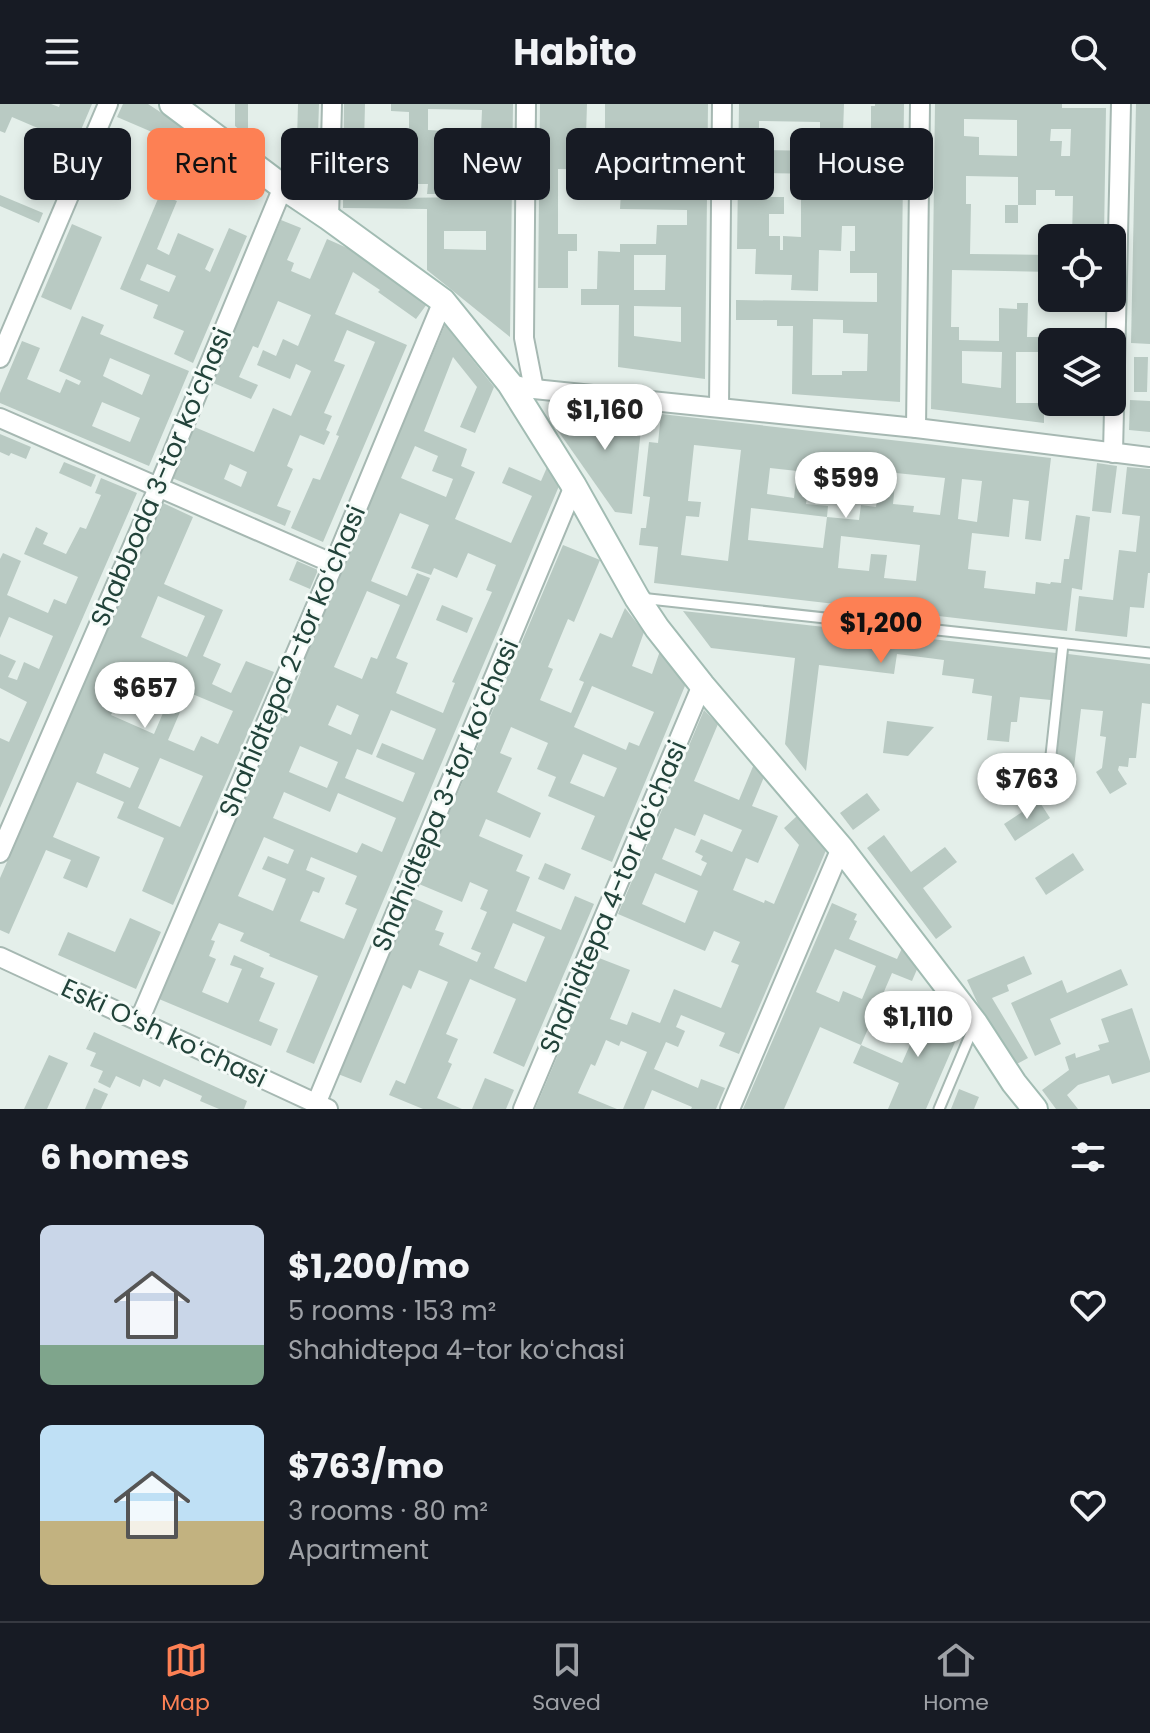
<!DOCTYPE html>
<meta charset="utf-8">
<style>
:root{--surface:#171b24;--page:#242831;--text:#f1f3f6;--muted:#9ea1a6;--line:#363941;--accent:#fd8054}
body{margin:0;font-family:Poppins,sans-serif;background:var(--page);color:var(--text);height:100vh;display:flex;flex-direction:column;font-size:30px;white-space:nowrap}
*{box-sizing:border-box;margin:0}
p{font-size:26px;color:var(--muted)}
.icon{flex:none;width:44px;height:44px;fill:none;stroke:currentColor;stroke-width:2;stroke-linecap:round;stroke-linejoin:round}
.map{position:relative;height:1005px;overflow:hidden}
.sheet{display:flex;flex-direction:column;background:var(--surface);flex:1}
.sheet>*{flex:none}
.banner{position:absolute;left:24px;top:24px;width:1102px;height:72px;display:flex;gap:16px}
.buttons{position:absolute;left:1038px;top:120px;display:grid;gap:16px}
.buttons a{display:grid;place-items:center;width:88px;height:88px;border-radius:12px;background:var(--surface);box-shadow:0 4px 12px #0003;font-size:40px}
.price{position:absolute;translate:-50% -68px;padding:0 18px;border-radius:28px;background:#fff;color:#222;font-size:26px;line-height:52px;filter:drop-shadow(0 2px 4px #0008)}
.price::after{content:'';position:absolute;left:50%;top:48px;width:24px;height:18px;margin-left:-12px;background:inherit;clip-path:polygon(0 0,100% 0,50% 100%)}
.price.current{background:var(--accent);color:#111}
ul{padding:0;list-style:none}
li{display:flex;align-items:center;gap:24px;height:200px;padding:0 40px}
li span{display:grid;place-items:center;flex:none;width:224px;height:160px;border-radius:12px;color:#555}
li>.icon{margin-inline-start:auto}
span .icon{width:96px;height:96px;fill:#fffc;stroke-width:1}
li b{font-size:34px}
h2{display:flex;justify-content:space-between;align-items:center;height:96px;padding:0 40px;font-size:34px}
.tag{padding:0 28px;border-radius:12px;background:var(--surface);box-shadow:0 4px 12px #0003;font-size:28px;line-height:72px}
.tag.current{background:var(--accent);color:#111}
header{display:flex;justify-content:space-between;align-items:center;height:104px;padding:0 40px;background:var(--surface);font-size:36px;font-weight:700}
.tab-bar{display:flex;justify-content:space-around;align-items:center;height:112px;border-top:2px solid var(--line);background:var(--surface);font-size:22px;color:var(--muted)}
.tab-bar a{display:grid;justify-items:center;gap:4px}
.tab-bar .current{color:var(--accent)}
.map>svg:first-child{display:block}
</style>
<header><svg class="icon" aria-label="menu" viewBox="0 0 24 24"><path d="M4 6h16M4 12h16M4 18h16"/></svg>Habito<svg class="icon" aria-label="search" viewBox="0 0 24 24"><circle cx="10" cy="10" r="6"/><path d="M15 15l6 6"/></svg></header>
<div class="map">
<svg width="1150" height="1005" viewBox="0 0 1150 1005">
<rect width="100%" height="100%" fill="#e4efea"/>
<!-- building -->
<g fill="#b9cac3" fill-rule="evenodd">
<polygon points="0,0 51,0 59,3 60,0 92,0 75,40 12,13 5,29 0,27"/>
<polygon points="123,0 148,0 206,38 189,75 169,67 180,40 117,13"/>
<polygon points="235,0 248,0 248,33 235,22"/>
<polygon points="298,0 319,0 316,90 296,73"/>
<path d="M344,0H365L364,40L391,41V25H409V8L391,7V0H513L510,233L427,166V105L343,104ZM428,5L482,6L481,29L428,26ZM441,77L478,78V93L390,94V80H428L427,90H441ZM444,127H486V146L444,145Z"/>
<path d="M540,0H587L586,32L605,33V0H708L705,275L618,263L619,201H581V185H597L598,147L620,148V140H656L657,121H687V106L620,105L621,88L686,89V52L621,51V66L558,65V130H577V147H568V184H538ZM634,151H666L665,186H634ZM634,202L681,203V238L634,232Z"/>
<path d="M739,0H844L843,29H871V2H875V0H904L900,298L792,290L793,222H777V216H736V196L877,198V169H850V147H855V122H842L841,147L819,146L818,187L791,186L792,171L755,170L756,145H737ZM759,17L820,18V47L759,46ZM820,47L872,48L871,95L837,94L838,80H820L819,94L801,93V133L783,132V146H780V132H769V110H784V93H757L758,69L820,70ZM813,215L843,216V229L868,230L867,267H842V271H812Z"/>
<path d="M935,0H1062V4H1106L1104,134H1072L1073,92H1055V86H1036V101H1018V73L966,72V100H971L970,150L1052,151V168L952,166L951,223H959V236L999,237V204L1017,205V199H1028L1027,233H1046V240H1052V248H1016V299H1044V319L931,305ZM964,15L1017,16V52L979,51V33L964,32ZM1051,25H1071L1070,52H1061L1062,37H1050ZM962,247L1002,248L1001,284L962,279Z"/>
<polygon points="1136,0 1150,0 1150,240 1131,239"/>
<path d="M160,90L177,97L157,145L169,151L178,129L214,145L205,165L210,168L229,124L247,132L193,259L174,250L184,227L153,214L158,201L120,185ZM147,160L176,172L169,188L140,176Z"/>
<polygon points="0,91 43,109 39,119 0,102"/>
<rect x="1005" y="101" width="13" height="18"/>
<path d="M281,116L301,124L287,156L294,159L291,167L310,175L327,135L361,150L360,152L427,200L416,215L378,188L380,186L353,168L335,210L407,241L323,438L291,424L313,374L320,376L339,332L336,331L375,238L347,226L334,257L345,261L324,309L332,312L326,326L330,328L324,341L300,331L287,362L293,365L277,402L291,407L285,422L170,373L192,322L254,348L273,304L291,312L311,267L296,260L290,275L257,261L263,246L276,252L283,235L298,242L311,211L278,197L258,244L253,242L239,273L258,281L251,295L211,278ZM230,360L247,368L241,383L224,375Z"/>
<polygon points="72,120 102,133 71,206 41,193"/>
<path d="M82,212L104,221L100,230L189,267L149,362L0,299V289L22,237L40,244L27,275L60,289L66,275L79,281L81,277L59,267ZM110,254L150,271L142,291L103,272ZM102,298L140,314L130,338L92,322Z"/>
<path d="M445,221L494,283L475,329L460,323L477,283L453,253L424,327L467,345L461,362L475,368L455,415L511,439L532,392L502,379L509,363L541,377L548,361L562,375L314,960L286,948L318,872L269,852L270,850L240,837L244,829L219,819L211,836L215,837L209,852L216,855L202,888L228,899L242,865L230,861L234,851L264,864L260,873L275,879L259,917L278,925L271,942L159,895L279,612L283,614L301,568L298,567ZM415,342L438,352L432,367L453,375L446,393L401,374ZM400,409L429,421L411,464L431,471L434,464L457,474L468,449L496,461L486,486L492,488L452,578L455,579L443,609L396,589L408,559L396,554L430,474L417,469L407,492L371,477ZM367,487L400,501L377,555L371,553L362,575L334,563ZM337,601L359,611L351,631L328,621ZM391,606L436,625L423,656L382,639L376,653L415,669L403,698L345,674L357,645L372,651ZM300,642L338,658L327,684L289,668ZM284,688L330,708L338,689L396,714L382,748L362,739L357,749L273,714ZM264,733L294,746L288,760L268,752L262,765L286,775L273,807L238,792ZM311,753L357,772L345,800L357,805L344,835L300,817L313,787L319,789L325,774L306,766Z"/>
<polygon points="1134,253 1148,253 1147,288 1134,288"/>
<polygon points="1130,296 1150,297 1150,328 1129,326"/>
<polygon points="551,306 642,316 632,410 615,408 549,314"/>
<path d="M661,310L1051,354L1041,437L1025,435L1029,397L1013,395L1009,433L972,429L968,465L986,467L984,484L1035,490L1036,478L1050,480L1051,478L1061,479L1064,455H1069L1076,411L1090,413L1082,486L1072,484L1067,527L654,479L658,443L639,441L641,424H646L650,393L643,392L649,338L658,339ZM694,341L741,346L728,457L681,451L686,412L699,413L701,398L688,397ZM811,360L868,367L867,376L879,378L876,403L861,401L859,416L827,413L823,444L748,436L751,404L827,413L828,402L806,400ZM770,364L797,367L794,394L767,390ZM896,369L945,374L940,411L913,408L914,402L893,400ZM962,375L982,377L977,418L958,415ZM841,432L920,441L916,477L884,474L887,451L871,450L869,467L838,464Z"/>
<polygon points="0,330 31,343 26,355 11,349 9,352 0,348"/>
<polygon points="64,358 96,371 91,383 59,369"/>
<polygon points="1097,359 1117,362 1111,409 1092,407"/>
<polygon points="1127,363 1150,365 1150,469 1148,469 1144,504 1130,503 1127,533 1075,527 1079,492 1113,496 1119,446 1136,448 1140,412 1122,410"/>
<polygon points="101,374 137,389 0,704 0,634 9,638 27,598 0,584 0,550 16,557 8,573 17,576 24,558 39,565 53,532 9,513 0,534 0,455 3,449 21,457 7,491 48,509 54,495 66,500 78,473 24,450 36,423 48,429 43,440 66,450 80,423 86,425 101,391 95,389"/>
<path d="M163,399L193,413L164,480L223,506L203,552L221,560L212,580L231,589L246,557L274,568L173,801L142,787L164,734L117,714L124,698L77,678L53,733L100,753L87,784L63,774L71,756L46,746L9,830L0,826V774ZM158,492L205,512L187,553L141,533ZM118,559L174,583L175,580L191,586L190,589L233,607L218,640L201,632L194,647L168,636L180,608L166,602L154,630L111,611L116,600L103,594ZM104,649L139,664L130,684L96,669ZM160,654L203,672L180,723L138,704Z"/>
<path d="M563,441L600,456L574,518L568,515L548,563L553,565L540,596L571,609L584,578L579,576L600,529L612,534L625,504L644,528L632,562L652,570L660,547L687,577L612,758L581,745L595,712L548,692L556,673L537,665L548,639L511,623L500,649L512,654L497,688L541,709L530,734L486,715L479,732L523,751L516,767L530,773L516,807L561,826L575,792L594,800L524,963L493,949L516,895L470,875L446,930L458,935L448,958L452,960L437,994L462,1005H423L389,991L396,976L405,980L448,878L419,866L411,885L403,881L361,979L338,970L413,794L443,807L435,826L444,829L439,841L477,858L481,849L471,845L487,808L480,805L488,786L470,778L462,798L419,780ZM592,582L654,608L639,642L629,638L626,646L574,623ZM583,650L617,664L604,693L570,679ZM513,819L545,833L526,878L494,864Z"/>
<polygon points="297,457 318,466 310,485 289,476"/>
<polygon points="442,501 473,514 467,529 436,516"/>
<polygon points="683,507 1056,549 1051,596 1020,593 1017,618 1011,618 1009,638 987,636 992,592 972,589 974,575 942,571 944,556 897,550 894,570 819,561 806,667 785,640 795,554 711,544"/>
<polygon points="1068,550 1150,560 1150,600 1142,599 1136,654 1129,654 1128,663 1119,662 1118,666 1127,680 1110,690 1096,668 1102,664 1106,633 1100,632 1103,607 1081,605 1073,672 1054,670"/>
<path d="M704,606L718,620L694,677L739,696L754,660L764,673L752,702L778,712L758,759L746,754L733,786L764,799L765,796L774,800L799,741L784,724L797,712L827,744L739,950L719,942L725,929L681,911L676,923L685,927L678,943L666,938L654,965L698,984L701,975L725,984L716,1005H691L692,1003L652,986L644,1005H623L647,948L621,937L619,942L606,936L595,962L591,960L578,989L617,1005H535L599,854L630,866L610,915L627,921L632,908L660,919L674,885L721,904L739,861L731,858L740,838L714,827L705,847L618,810ZM704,710L742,726L732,748L701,735L695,748L703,752L701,756L707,759L701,772L662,755L675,724L695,732ZM655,769L698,787L685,819L642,800Z"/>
<polygon points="887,617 934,623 908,652 883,649"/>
<polygon points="867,689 880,706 853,726 840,709"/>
<polygon points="1039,697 1050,714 1015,737 1004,720"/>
<polygon points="884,731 911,768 945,743 957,758 923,784 952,823 936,835 867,744"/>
<polygon points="1073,749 1084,766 1046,791 1035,774"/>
<polygon points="545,759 571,770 564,786 538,775"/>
<path d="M832,799L857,810L854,816L857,817L849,835L897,855L903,842L918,863L912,877L892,869L861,941L820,923L784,1005H743ZM835,845L876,862L862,895L843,887L839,898L816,888Z"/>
<polygon points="130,814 161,828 136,885 58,851 68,828 115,848"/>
<polygon points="1024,852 1032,870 1007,881 1009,887 992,894 1028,954 1015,961 978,900 967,876"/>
<polygon points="1121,865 1128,881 1050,915 1061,940 1035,952 1011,899 1062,876 1067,889"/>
<polygon points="935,888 962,922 926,1005 888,1005 899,979 853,959 861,941 902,959 913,934 916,935"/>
<polygon points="1132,904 1150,957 1150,968 1112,980 1109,971 1078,981 1067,991 1078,1005 1056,1005 1042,986 1069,966 1065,953 1075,949 1076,954 1100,946 1098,941 1109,938 1101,915"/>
<polygon points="94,928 247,997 244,1005 219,1005 200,997 202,992 164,975 160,983 143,975 140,983 116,972 110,984 98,978 103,967 90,962 96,949 86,945"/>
<polygon points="49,951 68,959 47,1005 24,1005"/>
<polygon points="485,974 514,986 506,1005 472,1005"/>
<polygon points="94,984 108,990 101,1005 85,1005"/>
<polygon points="959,985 979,993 974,1005 951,1005"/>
</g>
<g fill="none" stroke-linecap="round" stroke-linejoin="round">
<defs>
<g id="lane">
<polyline points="640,494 1150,549"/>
<polyline points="1047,688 1063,540"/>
<polyline points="939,1005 974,922"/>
</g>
<g id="street">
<polyline points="526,0 524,234 534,285"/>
<polyline points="329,114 332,0"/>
<polyline points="0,254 108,0"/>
<polyline points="510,280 534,285 916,324 1150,353"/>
<polyline points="719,303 722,0"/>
<polyline points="0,314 334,460"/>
<polyline points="916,324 920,0"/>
<polyline points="1113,349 1121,0"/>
<polyline points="0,749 158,384 283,83"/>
<polyline points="0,853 328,1005"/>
<polyline points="139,917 334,460 443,197"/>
<polyline points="316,1000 574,382"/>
<polyline points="523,1005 702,581"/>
<polyline points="730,1005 841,744"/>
</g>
<polyline id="secondary" points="172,0 283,83 329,114 443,197 510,280 574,382 637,494 657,524 702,581 841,744 975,919 1014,979 1035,1005"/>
</defs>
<!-- lane casing -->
<use href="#lane" stroke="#a6b8b2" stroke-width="13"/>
<!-- street casing -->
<use href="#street" stroke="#a6b8b2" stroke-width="22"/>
<!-- secondary casing -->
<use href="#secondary" stroke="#a2bcb3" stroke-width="28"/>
<!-- lane -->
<use href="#lane" stroke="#fff" stroke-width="9"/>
<!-- street -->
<use href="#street" stroke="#fff" stroke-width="18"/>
<!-- secondary -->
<use href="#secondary" stroke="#fff" stroke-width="24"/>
</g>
<g text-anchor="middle" stroke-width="6" stroke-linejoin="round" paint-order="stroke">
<!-- street labels -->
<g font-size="26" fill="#22433a" stroke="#f5fbf8">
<text transform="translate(161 373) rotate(-67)" y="9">Shabboda 3-tor koʻchasi</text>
<text transform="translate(292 557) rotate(-67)" y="9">Shahidtepa 2-tor koʻchasi</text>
<text transform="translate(445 691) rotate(-67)" y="9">Shahidtepa 3-tor koʻchasi</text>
<text transform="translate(613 793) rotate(-67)" y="9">Shahidtepa 4-tor koʻchasi</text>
<text transform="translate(164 929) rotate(25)" y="9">Eski Oʻsh koʻchasi</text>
</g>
</g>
</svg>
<div class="buttons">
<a><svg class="icon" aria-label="locate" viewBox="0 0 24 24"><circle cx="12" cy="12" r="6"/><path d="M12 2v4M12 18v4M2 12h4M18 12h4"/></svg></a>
<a><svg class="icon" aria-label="layers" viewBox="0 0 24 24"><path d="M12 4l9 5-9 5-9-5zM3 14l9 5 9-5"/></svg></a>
</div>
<b class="price" style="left:605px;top:348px">$1,160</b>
<b class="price" style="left:846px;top:416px">$599</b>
<b class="price current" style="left:881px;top:561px">$1,200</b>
<b class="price" style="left:145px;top:626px">$657</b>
<b class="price" style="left:1027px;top:717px">$763</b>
<b class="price" style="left:918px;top:955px">$1,110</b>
<div class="banner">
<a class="tag">Buy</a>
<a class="tag current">Rent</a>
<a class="tag">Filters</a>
<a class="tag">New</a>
<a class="tag">Apartment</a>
<a class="tag">House</a>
</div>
</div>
<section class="sheet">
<h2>6 homes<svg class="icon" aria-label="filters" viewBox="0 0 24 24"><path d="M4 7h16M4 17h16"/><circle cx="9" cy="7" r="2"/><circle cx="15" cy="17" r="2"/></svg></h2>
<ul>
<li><span style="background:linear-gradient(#c9d6e8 75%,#7fa58c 0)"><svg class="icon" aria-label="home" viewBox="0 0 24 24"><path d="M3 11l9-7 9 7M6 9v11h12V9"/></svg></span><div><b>$1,200/mo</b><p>5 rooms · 153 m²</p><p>Shahidtepa 4-tor koʻchasi</p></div><svg class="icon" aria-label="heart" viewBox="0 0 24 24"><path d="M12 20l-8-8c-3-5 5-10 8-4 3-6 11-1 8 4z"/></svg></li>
<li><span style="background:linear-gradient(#bfe0f5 60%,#c2b280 0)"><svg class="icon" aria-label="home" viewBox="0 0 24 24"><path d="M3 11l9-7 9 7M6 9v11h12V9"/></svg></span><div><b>$763/mo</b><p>3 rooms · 80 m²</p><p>Apartment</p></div><svg class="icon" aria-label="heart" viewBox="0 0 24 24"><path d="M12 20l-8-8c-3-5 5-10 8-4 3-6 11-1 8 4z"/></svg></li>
</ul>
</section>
<nav class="tab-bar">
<a class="current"><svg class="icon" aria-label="map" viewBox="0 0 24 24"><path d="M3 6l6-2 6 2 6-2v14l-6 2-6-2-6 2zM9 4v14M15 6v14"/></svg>Map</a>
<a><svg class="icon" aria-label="saved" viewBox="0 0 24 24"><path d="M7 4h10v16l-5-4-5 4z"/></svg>Saved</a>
<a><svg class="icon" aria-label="home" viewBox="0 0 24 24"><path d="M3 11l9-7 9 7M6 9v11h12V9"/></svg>Home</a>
</nav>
